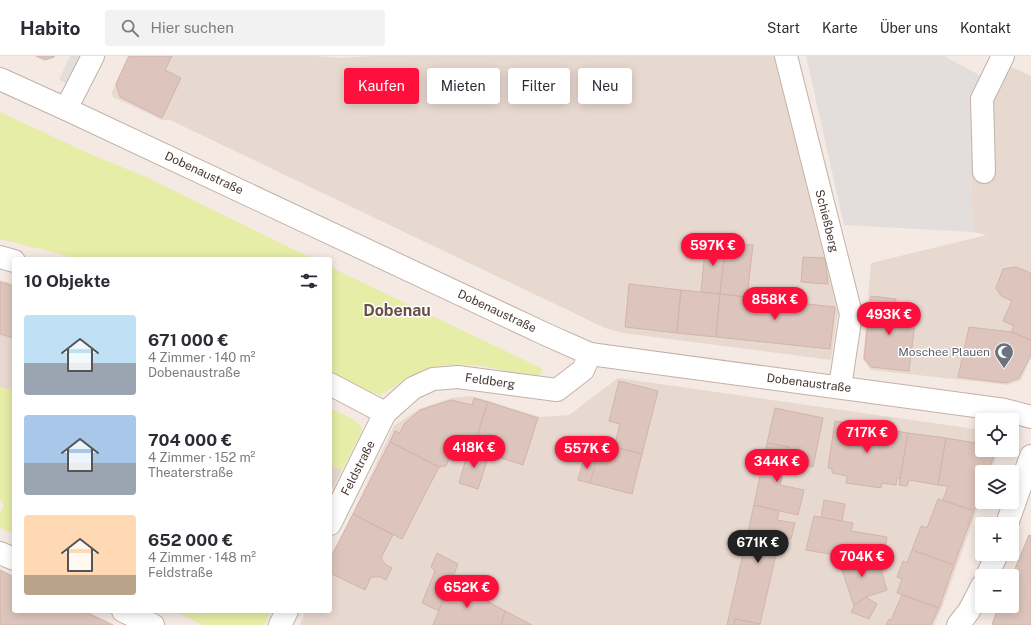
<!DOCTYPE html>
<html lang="de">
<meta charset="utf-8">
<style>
:root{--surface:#fff;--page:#f2f2f3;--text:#2b2b33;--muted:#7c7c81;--line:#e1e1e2;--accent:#ff0f3c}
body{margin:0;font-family:"Public Sans",sans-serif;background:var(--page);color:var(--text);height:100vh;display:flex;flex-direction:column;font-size:15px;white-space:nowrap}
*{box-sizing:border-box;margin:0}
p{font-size:13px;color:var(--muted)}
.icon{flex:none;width:22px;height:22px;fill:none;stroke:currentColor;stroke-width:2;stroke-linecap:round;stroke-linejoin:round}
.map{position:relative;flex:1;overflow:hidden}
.drawer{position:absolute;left:12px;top:201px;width:320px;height:356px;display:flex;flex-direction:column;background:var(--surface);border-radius:4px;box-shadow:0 2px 10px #0003}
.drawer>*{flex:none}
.hud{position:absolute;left:344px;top:12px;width:380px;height:36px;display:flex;gap:8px}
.tools{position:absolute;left:975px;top:357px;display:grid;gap:8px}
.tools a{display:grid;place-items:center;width:44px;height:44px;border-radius:4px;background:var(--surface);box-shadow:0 2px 10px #0003;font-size:20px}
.price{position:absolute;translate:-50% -34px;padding:0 9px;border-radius:14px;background:var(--accent);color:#fff;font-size:13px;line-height:26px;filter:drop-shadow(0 1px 2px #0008)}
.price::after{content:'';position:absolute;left:50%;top:24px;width:12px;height:9px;margin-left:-6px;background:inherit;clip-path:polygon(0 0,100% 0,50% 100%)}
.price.current{background:#222;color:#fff}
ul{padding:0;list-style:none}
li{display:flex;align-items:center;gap:12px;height:100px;padding:0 12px}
li span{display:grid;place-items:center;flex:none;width:112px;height:80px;border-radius:4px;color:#555}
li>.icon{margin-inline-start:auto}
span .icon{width:48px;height:48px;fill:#fffc;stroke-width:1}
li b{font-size:17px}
h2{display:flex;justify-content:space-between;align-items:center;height:48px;padding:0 12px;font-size:17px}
.pill{padding:0 14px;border-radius:4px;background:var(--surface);box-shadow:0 2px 10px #0003;font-size:14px;line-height:36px}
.pill.current{background:var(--accent);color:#fff}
header{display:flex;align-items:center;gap:24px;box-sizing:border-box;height:56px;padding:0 20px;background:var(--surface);border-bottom:1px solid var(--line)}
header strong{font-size:19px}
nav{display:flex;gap:22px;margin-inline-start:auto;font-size:14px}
.search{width:280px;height:36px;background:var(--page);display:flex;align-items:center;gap:10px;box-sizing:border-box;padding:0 14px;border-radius:4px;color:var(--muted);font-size:15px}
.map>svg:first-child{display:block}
</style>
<header>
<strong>Habito</strong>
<div class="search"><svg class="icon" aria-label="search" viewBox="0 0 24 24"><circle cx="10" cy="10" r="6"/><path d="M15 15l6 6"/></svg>Hier suchen</div>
<nav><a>Start</a><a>Karte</a><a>Über uns</a><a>Kontakt</a></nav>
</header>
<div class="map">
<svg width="1031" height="569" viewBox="0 0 1031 569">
<rect width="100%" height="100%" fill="#f4e9e3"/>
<!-- residential -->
<g fill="#e8d9d0">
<polygon points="128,0 314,0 342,2 372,0 774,0 838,256 831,304 623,277 605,272 170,64 162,64 113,41 112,36"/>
<polygon points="990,1 1031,20 1031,302 1021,324 1008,329 871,314 863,304 871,207 987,179 973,176 969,42"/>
<polygon points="0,224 14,228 14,335 0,331"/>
<polygon points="618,322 982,374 982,394 999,394 991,416 982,416 982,440 943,549 934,569 300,569 306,555 330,555 330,505 394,370 419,353 451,342 472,340 541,361 569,359"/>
<polygon points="330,408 342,414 330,438"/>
</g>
<!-- green -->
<g fill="#e6eda6">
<polygon points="0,56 90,98 146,121 313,203 80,203 0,183"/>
<path d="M330,211L543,313L541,318L534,322C498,313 465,302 428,313C410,318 396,331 380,339L351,328L330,314Z"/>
<polygon points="0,331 14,335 14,478 0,472 0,458 4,449 0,443"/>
<path d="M330,352C339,357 362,364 362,375L342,414L330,408Z"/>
<polygon points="174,555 271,555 264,569 203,569"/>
</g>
<!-- parking -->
<g fill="#e3dedc">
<polygon points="70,0 93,0 77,32 59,24"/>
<polygon points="806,0 944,0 981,20 969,42 973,176 844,169"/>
</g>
<!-- building -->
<g fill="#ddc5bd" stroke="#d2b4a9">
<polygon points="36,0 55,0 54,1 45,4"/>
<polygon points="129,0 172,0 165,14 181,22 162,62 120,41 116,28"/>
<polygon points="706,184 726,187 720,238 701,236"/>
<polygon points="726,187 753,189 747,241 720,238"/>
<polygon points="803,201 825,202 828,228 801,226"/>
<polygon points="1016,211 1031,217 1031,284 1011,276 1014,270 1003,265 1012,245 1001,240 996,232 1003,213"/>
<polygon points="0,226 14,230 14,282 0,278"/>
<polygon points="629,228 681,234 677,277 625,271"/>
<polygon points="681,234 720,238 716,281 677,277"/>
<polygon points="764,235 780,237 780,245 835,251 830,293 716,281 720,238 763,243"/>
<polygon points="871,240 896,243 894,257 909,259 910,251 917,251 909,315 871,311 864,302"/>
<polygon points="969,271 1011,276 1031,284 1031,299 1019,322 1006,327 958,321"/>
<polygon points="619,325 658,335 642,398 614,391 620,368 609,365"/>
<polygon points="474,342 488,346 473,393 468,396 448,390 444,395 448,397 449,403 446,410 439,411 390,386 395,375 400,377 404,368 420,354 451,344 472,349"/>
<polygon points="488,346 538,362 523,409 473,393"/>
<polygon points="775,352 823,362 813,411 804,409 806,402 787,398 789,391 767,387"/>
<polygon points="835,365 908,377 900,423 897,422 896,429 882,427 881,432 846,427 847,420 832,417 832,413 828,412"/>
<polygon points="908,377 946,382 938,429 909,424 907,430 899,429"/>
<polygon points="946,382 982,388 982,394 990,394 994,400 988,416 982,416 982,432 974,455 943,444 948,430 938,429"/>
<polygon points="390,386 439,411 402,483 353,458"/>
<polygon points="600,387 642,398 632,438 590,427"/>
<polygon points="767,387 789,391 780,429 804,434 798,459 754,449"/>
<polygon points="473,393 489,398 478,433 459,427 468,396"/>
<polygon points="584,402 596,405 590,427 578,424"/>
<polygon points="938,443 974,455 954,509 912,494 921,470 927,472"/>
<polygon points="824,444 845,448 842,465 821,462"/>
<polygon points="754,449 779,455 777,464 795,467 791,483 780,481 760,568 735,563 734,569 727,569"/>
<polygon points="353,458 393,479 381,502 386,509 392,512 386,524 380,521 371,521 365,534 330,517 330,503"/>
<polygon points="814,460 853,467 851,475 887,481 882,507 806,494"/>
<polygon points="1029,479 1031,480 1031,569 993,569 992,568 999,550 1012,550 1012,520"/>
<polygon points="912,494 954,509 939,552 897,537 902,523 897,521 903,505 907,507"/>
<polygon points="437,497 458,508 439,555 422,547 435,515 431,511"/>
<polygon points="837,499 882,507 882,517 887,534 866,541 854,550"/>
<polygon points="0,514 14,521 14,555 84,555 113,569 0,569"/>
<polygon points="451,525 505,555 501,569 433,569"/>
<polygon points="902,539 939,552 931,569 886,569 889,563 891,564"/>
<polygon points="866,541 877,548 869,563 851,556 854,550"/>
<polygon points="505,555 532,569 501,569"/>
<polygon points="735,563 760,568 760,569 734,569"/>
</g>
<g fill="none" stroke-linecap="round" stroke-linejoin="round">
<defs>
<g id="minor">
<polyline points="786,0 851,258 840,331"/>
<polyline points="0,23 66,53 545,278 590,298 1005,354 1031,361"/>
<polyline points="66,53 93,0"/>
<polyline points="984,116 982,43 1003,0"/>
<polyline points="0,201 14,205"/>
<polyline points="330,328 385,357"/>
<polyline points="330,468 385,357 413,332 433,323 458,321 557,334 583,314 590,298"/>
<polyline points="1007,468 1031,400"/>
<polyline points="0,497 14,503"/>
<polyline points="987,520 997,498"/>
<polyline points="123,555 153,569"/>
<polyline points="280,569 287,555"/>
<polyline points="958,569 969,555 982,530"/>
</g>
</defs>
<!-- minor casing -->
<use href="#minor" stroke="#c3b1a7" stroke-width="24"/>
<!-- minor -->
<use href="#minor" stroke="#fff" stroke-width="22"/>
</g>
<!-- icons -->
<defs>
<symbol id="mosque-pin" viewBox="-11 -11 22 30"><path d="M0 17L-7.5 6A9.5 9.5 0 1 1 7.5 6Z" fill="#6b7280" stroke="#fff"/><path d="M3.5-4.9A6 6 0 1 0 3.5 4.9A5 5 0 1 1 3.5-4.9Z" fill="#fff"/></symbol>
</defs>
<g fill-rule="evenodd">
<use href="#mosque-pin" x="993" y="285" width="22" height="30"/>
</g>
<g text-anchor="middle" stroke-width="3" stroke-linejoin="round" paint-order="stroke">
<!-- street labels -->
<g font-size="12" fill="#463832" stroke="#fff">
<text transform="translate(204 117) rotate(25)" y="4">Dobenaustraße</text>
<text transform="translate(827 165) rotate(76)" y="4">Schießberg</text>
<text transform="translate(497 255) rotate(25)" y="4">Dobenaustraße</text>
<text transform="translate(490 325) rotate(8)" y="4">Feldberg</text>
<text transform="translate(809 327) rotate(7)" y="4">Dobenaustraße</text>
<text transform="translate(358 412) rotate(-63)" y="4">Feldstraße</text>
</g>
<!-- worship labels -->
<g font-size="12" fill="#5b616d" stroke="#fff" text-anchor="end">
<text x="990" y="300">Moschee Plauen</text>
</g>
<!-- district labels -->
<g font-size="16" font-weight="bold" fill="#6a5148" stroke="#fff">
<text x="397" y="260">Dobenau</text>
</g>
</g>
</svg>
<div class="tools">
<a><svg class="icon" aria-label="locate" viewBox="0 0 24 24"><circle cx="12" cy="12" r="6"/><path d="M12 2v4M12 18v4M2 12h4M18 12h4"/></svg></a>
<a><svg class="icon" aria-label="layers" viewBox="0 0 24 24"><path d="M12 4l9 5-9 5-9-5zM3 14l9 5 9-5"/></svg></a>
<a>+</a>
<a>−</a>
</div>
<b class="price" style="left:713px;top:211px">597K €</b>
<b class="price" style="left:775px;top:265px">858K €</b>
<b class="price" style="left:889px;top:280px">493K €</b>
<b class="price" style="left:867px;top:398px">717K €</b>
<b class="price" style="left:474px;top:413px">418K €</b>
<b class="price" style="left:587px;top:414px">557K €</b>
<b class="price" style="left:777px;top:427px">344K €</b>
<b class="price current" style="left:758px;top:508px">671K €</b>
<b class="price" style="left:862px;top:522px">704K €</b>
<b class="price" style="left:467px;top:553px">652K €</b>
<div class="hud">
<a class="pill current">Kaufen</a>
<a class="pill">Mieten</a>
<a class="pill">Filter</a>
<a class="pill">Neu</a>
</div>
<section class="drawer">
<h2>10 Objekte<svg class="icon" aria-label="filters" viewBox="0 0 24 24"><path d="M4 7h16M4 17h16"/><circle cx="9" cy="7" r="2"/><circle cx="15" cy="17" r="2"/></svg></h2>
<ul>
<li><span style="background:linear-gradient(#bfe0f5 60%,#9aa5b1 0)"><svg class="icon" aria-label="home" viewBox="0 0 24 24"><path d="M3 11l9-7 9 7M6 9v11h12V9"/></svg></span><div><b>671 000 €</b><p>4 Zimmer · 140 m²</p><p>Dobenaustraße</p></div></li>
<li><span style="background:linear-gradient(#a9c7e8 60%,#9aa5b1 0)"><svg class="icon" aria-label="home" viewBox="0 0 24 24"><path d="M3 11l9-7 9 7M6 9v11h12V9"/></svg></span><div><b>704 000 €</b><p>4 Zimmer · 152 m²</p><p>Theaterstraße</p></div></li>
<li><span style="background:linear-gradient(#ffd9b3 75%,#b9a48a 0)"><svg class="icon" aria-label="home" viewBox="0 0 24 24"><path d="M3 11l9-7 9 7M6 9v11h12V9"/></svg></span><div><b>652 000 €</b><p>4 Zimmer · 148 m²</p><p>Feldstraße</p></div></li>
</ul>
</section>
</div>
